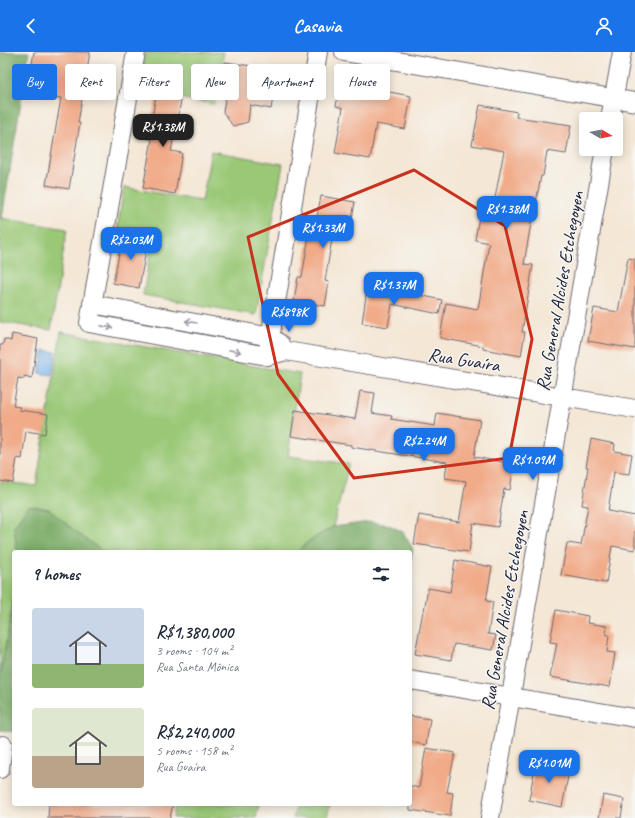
<!DOCTYPE html>
<meta charset="utf-8">
<style>
:root{--surface:#fff;--page:#f2f2f3;--text:#1f2937;--muted:#747a83;--accent:#1a73e8}
body{margin:0;font-family:Caveat,sans-serif;background:var(--page);color:var(--text);height:100vh;display:flex;flex-direction:column;font-size:15px;white-space:nowrap}
*{box-sizing:border-box;margin:0}
p{font-size:13px;color:var(--muted)}
.icon{flex:none;width:22px;height:22px;fill:none;stroke:currentColor;stroke-width:2;stroke-linecap:round;stroke-linejoin:round}
.map{position:relative;flex:1;overflow:hidden}
.sheet{position:absolute;left:12px;top:498px;width:400px;height:256px;display:flex;flex-direction:column;background:var(--surface);border-radius:4px;box-shadow:0 2px 10px #0003}
.sheet>*{flex:none}
.guide{position:absolute;left:12px;top:12px;width:400px;height:36px;display:flex;gap:8px}
.needle{width:26px;rotate:99deg}
.tools{position:absolute;left:579px;top:60px;display:grid;gap:8px}
.tools a{display:grid;place-items:center;width:44px;height:44px;border-radius:4px;background:var(--surface);box-shadow:0 2px 10px #0003;font-size:20px}
.price{position:absolute;translate:-50% -34px;padding:0 9px;border-radius:8px;background:var(--accent);color:#fff;font-size:13px;line-height:26px;filter:drop-shadow(0 1px 2px #0008)}
.price::after{content:'';position:absolute;left:50%;top:24px;width:12px;height:9px;margin-left:-6px;background:inherit;clip-path:polygon(0 0,100% 0,50% 100%)}
.price.current{background:#222;color:#fff}
ul{padding:0;list-style:none}
li{display:flex;align-items:center;gap:12px;height:100px;padding:0 20px}
li span{display:grid;place-items:center;flex:none;width:112px;height:80px;border-radius:4px;color:#555}
li>.icon{margin-inline-start:auto}
span .icon{width:48px;height:48px;fill:#fffc;stroke-width:1}
li b{font-size:17px}
h2{display:flex;justify-content:space-between;align-items:center;height:48px;padding:0 20px;font-size:17px}
.tag{padding:0 14px;border-radius:4px;background:var(--surface);box-shadow:0 2px 10px #0003;font-size:14px;line-height:36px}
.tag.current{background:var(--accent);color:#fff}
header{display:flex;justify-content:space-between;align-items:center;height:52px;padding:0 20px;background:var(--accent);color:#fff;font-size:18px;font-weight:700}
.map>svg:first-child{display:block}
</style>
<header><svg class="icon" aria-label="back" viewBox="0 0 24 24"><path d="M15 5l-7 7 7 7"/></svg>Casavia<svg class="icon" aria-label="person" viewBox="0 0 24 24"><circle cx="12" cy="8" r="4"/><path d="M4 21q1-7 8-7t8 7"/></svg></header>
<div class="map">
<svg width="635" height="766" viewBox="0 0 635 766">
<rect width="100%" height="100%" fill="#f6f6f2"/>
<filter id="ink" filterUnits="userSpaceOnUse"><feTurbulence type="fractalNoise" baseFrequency=".025" numOctaves="2"/><feDisplacementMap in="SourceGraphic" scale="8" xChannelSelector="R" yChannelSelector="G"/><feConvolveMatrix kernelMatrix="1 2 1 2 8 2 1 2 1" color-interpolation-filters="sRGB"/></filter>
<filter id="wash" filterUnits="userSpaceOnUse"><feTurbulence type="fractalNoise" baseFrequency=".012" numOctaves="4" result="noise"/><feDisplacementMap in="SourceGraphic" scale="16" xChannelSelector="R" yChannelSelector="G"/><feGaussianBlur stdDeviation="0.9" result="paint"/><feColorMatrix in="noise" values="0 0 0 0 0 0 0 0 0 0 0 0 0 0 0 0 0 1.4 0 .05"/><feComposite in="paint" operator="in"/></filter>
<g filter="url(#wash)">
<rect width="100%" height="100%" fill="#f4e7d5"/>
<!-- green -->
<g fill="#9ac876" stroke="#5e7558">
<polygon points="145,0 224,0 214,52 138,39"/>
<polygon points="211,99 283,112 256,263 143,243 153,184 117,178 124,135 202,149"/>
<polygon points="0,166 67,177 51,278 0,270"/>
<polygon points="61,280 300,322 288,404 349,412 333,475 309,489 297,500 104,500 76,480 14,474 17,500 14,500 14,543 0,626 0,429 36,434"/>
<polygon points="175,752 259,752 256,766 173,766"/>
<polygon points="296,752 330,752 327,766 293,766"/>
</g>
<!-- forest -->
<g fill="#7bac67" stroke="#4e6751">
<polygon points="0,0 29,0 2,166 0,166"/>
<polygon points="29,453 49,457 76,480 104,500 17,500 14,474"/>
<polygon points="370,470 389,473 403,480 413,497 410,511 410,500 297,500 309,489 333,475"/>
<polygon points="14,543 14,680 0,678 0,626"/>
</g>
<!-- water -->
<polygon fill="#7ab3ea" stroke="#4e6a92" points="44,298 56,300 52,323 39,321"/>
<g id="blocks">
<!-- building -->
<g fill="#f1ab89">
<polygon points="34,0 90,0 78,71 80,71 69,137 46,133 61,46 27,40"/>
<polygon points="225,10 258,15 256,30 275,33 271,57 250,53 248,70 233,74 223,60 228,30 222,29"/>
<polygon points="340,31 411,44 405,77 376,72 370,107 335,101 343,56 336,54"/>
<polygon points="156,44 181,49 171,99 182,101 175,142 143,136 152,87 148,87"/>
<polygon points="480,53 517,60 516,65 571,73 566,102 547,99 543,124 541,124 533,166 532,165 524,212 533,213 522,280 525,280 521,304 483,297 483,294 440,286 446,251 478,257 489,191 475,188 479,165 491,167 504,99 472,93"/>
<polygon points="321,144 355,150 349,184 333,181 325,229 329,230 325,254 294,249 298,225 302,225 309,184 313,185"/>
<polygon points="123,183 148,187 139,236 113,231"/>
<polygon points="628,206 635,207 635,297 588,289 594,256 618,260"/>
<polygon points="367,237 415,244 415,242 442,248 439,262 392,252 388,275 362,271"/>
<polygon points="12,282 38,287 32,326 24,324 24,327 18,326 13,354 20,355 19,358 48,362 45,382 26,379 22,407 17,406 13,431 0,429 0,293 3,293 4,287 11,289"/>
<polygon points="360,339 375,341 372,361 392,364 391,367 435,374 437,361 480,368 474,405 514,412 510,438 504,437 498,475 473,471 469,500 414,492 419,463 459,470 466,429 445,426 447,410 351,395 351,393 291,384 295,358 355,367"/>
<polygon points="591,387 615,392 614,399 632,402 629,422 614,420 608,459 635,464 635,498 612,494 606,531 561,523 567,491 581,493 588,454 582,453 588,415 586,415"/>
<polygon points="455,508 492,515 486,549 493,550 488,582 496,583 493,598 454,592 451,608 415,602 423,559 424,559 428,536 450,540"/>
<polygon points="556,558 588,564 587,571 607,574 606,582 609,583 607,600 615,601 610,635 550,625 557,591 550,590"/>
<polygon points="410,664 430,667 426,693 410,690"/>
<polygon points="426,696 455,701 447,740 453,741 450,764 410,758 410,734 419,736"/>
<polygon points="536,709 570,715 562,755 529,748"/>
<polygon points="603,743 624,747 621,766 599,766"/>
<polygon points="49,752 173,752 170,766 48,766"/>
</g>
</g>
</g>
<g filter="url(#ink)">
<use href="#blocks" fill-opacity="0" stroke="#6c6771" stroke-width="1"/>
<g fill="none" stroke-linecap="round" stroke-linejoin="round">
<defs>
<g id="street">
<polyline points="136,0 89,271 267,304 286,299 635,357"/>
<polyline points="344,0 635,50"/>
<polyline points="610,67 622,0"/>
<polyline points="92,252 271,285 280,292"/>
<polyline points="267,304 318,0"/>
<polyline points="410,628 635,666"/>
<polyline points="0,717 3,693"/>
<polyline points="490,766 605,97"/>
</g>
</defs>
<!-- street casing -->
<use href="#street" stroke="#6c6771" stroke-width="20"/>
<!-- street -->
<use href="#street" stroke="#fff" stroke-width="18"/>
</g>
<!-- one-way arrows -->
<defs><path id="oneway-shaft" d="M-6 0H5M1.5-3L5.5 0L1.5 3" fill="none" stroke-width="1.6" stroke-linecap="round" stroke-linejoin="round"/></defs>
<g stroke="#9c9ca7">
<use href="#oneway-shaft" transform="translate(191 270) rotate(-170)"/>
<use href="#oneway-shaft" transform="translate(107 275) rotate(11)"/>
<use href="#oneway-shaft" transform="translate(235 299) rotate(11)"/>
</g>
</g>
<!-- marked area -->
<path fill="none" stroke="#c8321e" stroke-width="3" stroke-linejoin="round" d="M414,118L505,174L532,287L509,406L354,426L278,322L248,185Z"/>
<g text-anchor="middle" stroke-width="3" stroke-linejoin="round" paint-order="stroke">
<!-- street labels -->
<g font-size="19" fill="#22223b" stroke="#f6f6f2">
<text transform="translate(559 239) rotate(-80)" y="7">Rua General Alcides Etchegoyen</text>
<text transform="translate(464 307) rotate(9)" y="7">Rua Guaíra</text>
<text transform="translate(504 558) rotate(-80)" y="7">Rua General Alcides Etchegoyen</text>
</g>
</g>
</svg>
<div class="tools">
<a><svg class="needle" viewBox="-14 -14 28 28"><path d="M0-13l5 13h-10z" fill="#e53935"/><path d="M0 13l5-13h-10z" fill="#747a83"/></svg></a>
</div>
<b class="price current" style="left:163px;top:96px">R$1.38M</b>
<b class="price" style="left:507px;top:178px">R$1.38M</b>
<b class="price" style="left:323px;top:197px">R$1.33M</b>
<b class="price" style="left:131px;top:209px">R$2.03M</b>
<b class="price" style="left:394px;top:254px">R$1.37M</b>
<b class="price" style="left:289px;top:281px">R$898K</b>
<b class="price" style="left:424px;top:410px">R$2.24M</b>
<b class="price" style="left:533px;top:429px">R$1.09M</b>
<b class="price" style="left:549px;top:732px">R$1.01M</b>
<div class="guide">
<a class="tag current">Buy</a>
<a class="tag">Rent</a>
<a class="tag">Filters</a>
<a class="tag">New</a>
<a class="tag">Apartment</a>
<a class="tag">House</a>
</div>
<section class="sheet">
<h2>9 homes<svg class="icon" aria-label="filters" viewBox="0 0 24 24"><path d="M4 7h16M4 17h16"/><circle cx="9" cy="7" r="2"/><circle cx="15" cy="17" r="2"/></svg></h2>
<ul>
<li><span style="background:linear-gradient(#c9d6e8 70%,#8fb573 0)"><svg class="icon" aria-label="home" viewBox="0 0 24 24"><path d="M3 11l9-7 9 7M6 9v11h12V9"/></svg></span><div><b>R$1,380,000</b><p>3 rooms · 104 m²</p><p>Rua Santa Mônica</p></div></li>
<li><span style="background:linear-gradient(#dfe7d0 60%,#b9a48a 0)"><svg class="icon" aria-label="home" viewBox="0 0 24 24"><path d="M3 11l9-7 9 7M6 9v11h12V9"/></svg></span><div><b>R$2,240,000</b><p>5 rooms · 158 m²</p><p>Rua Guaíra</p></div></li>
</ul>
</section>
</div>
